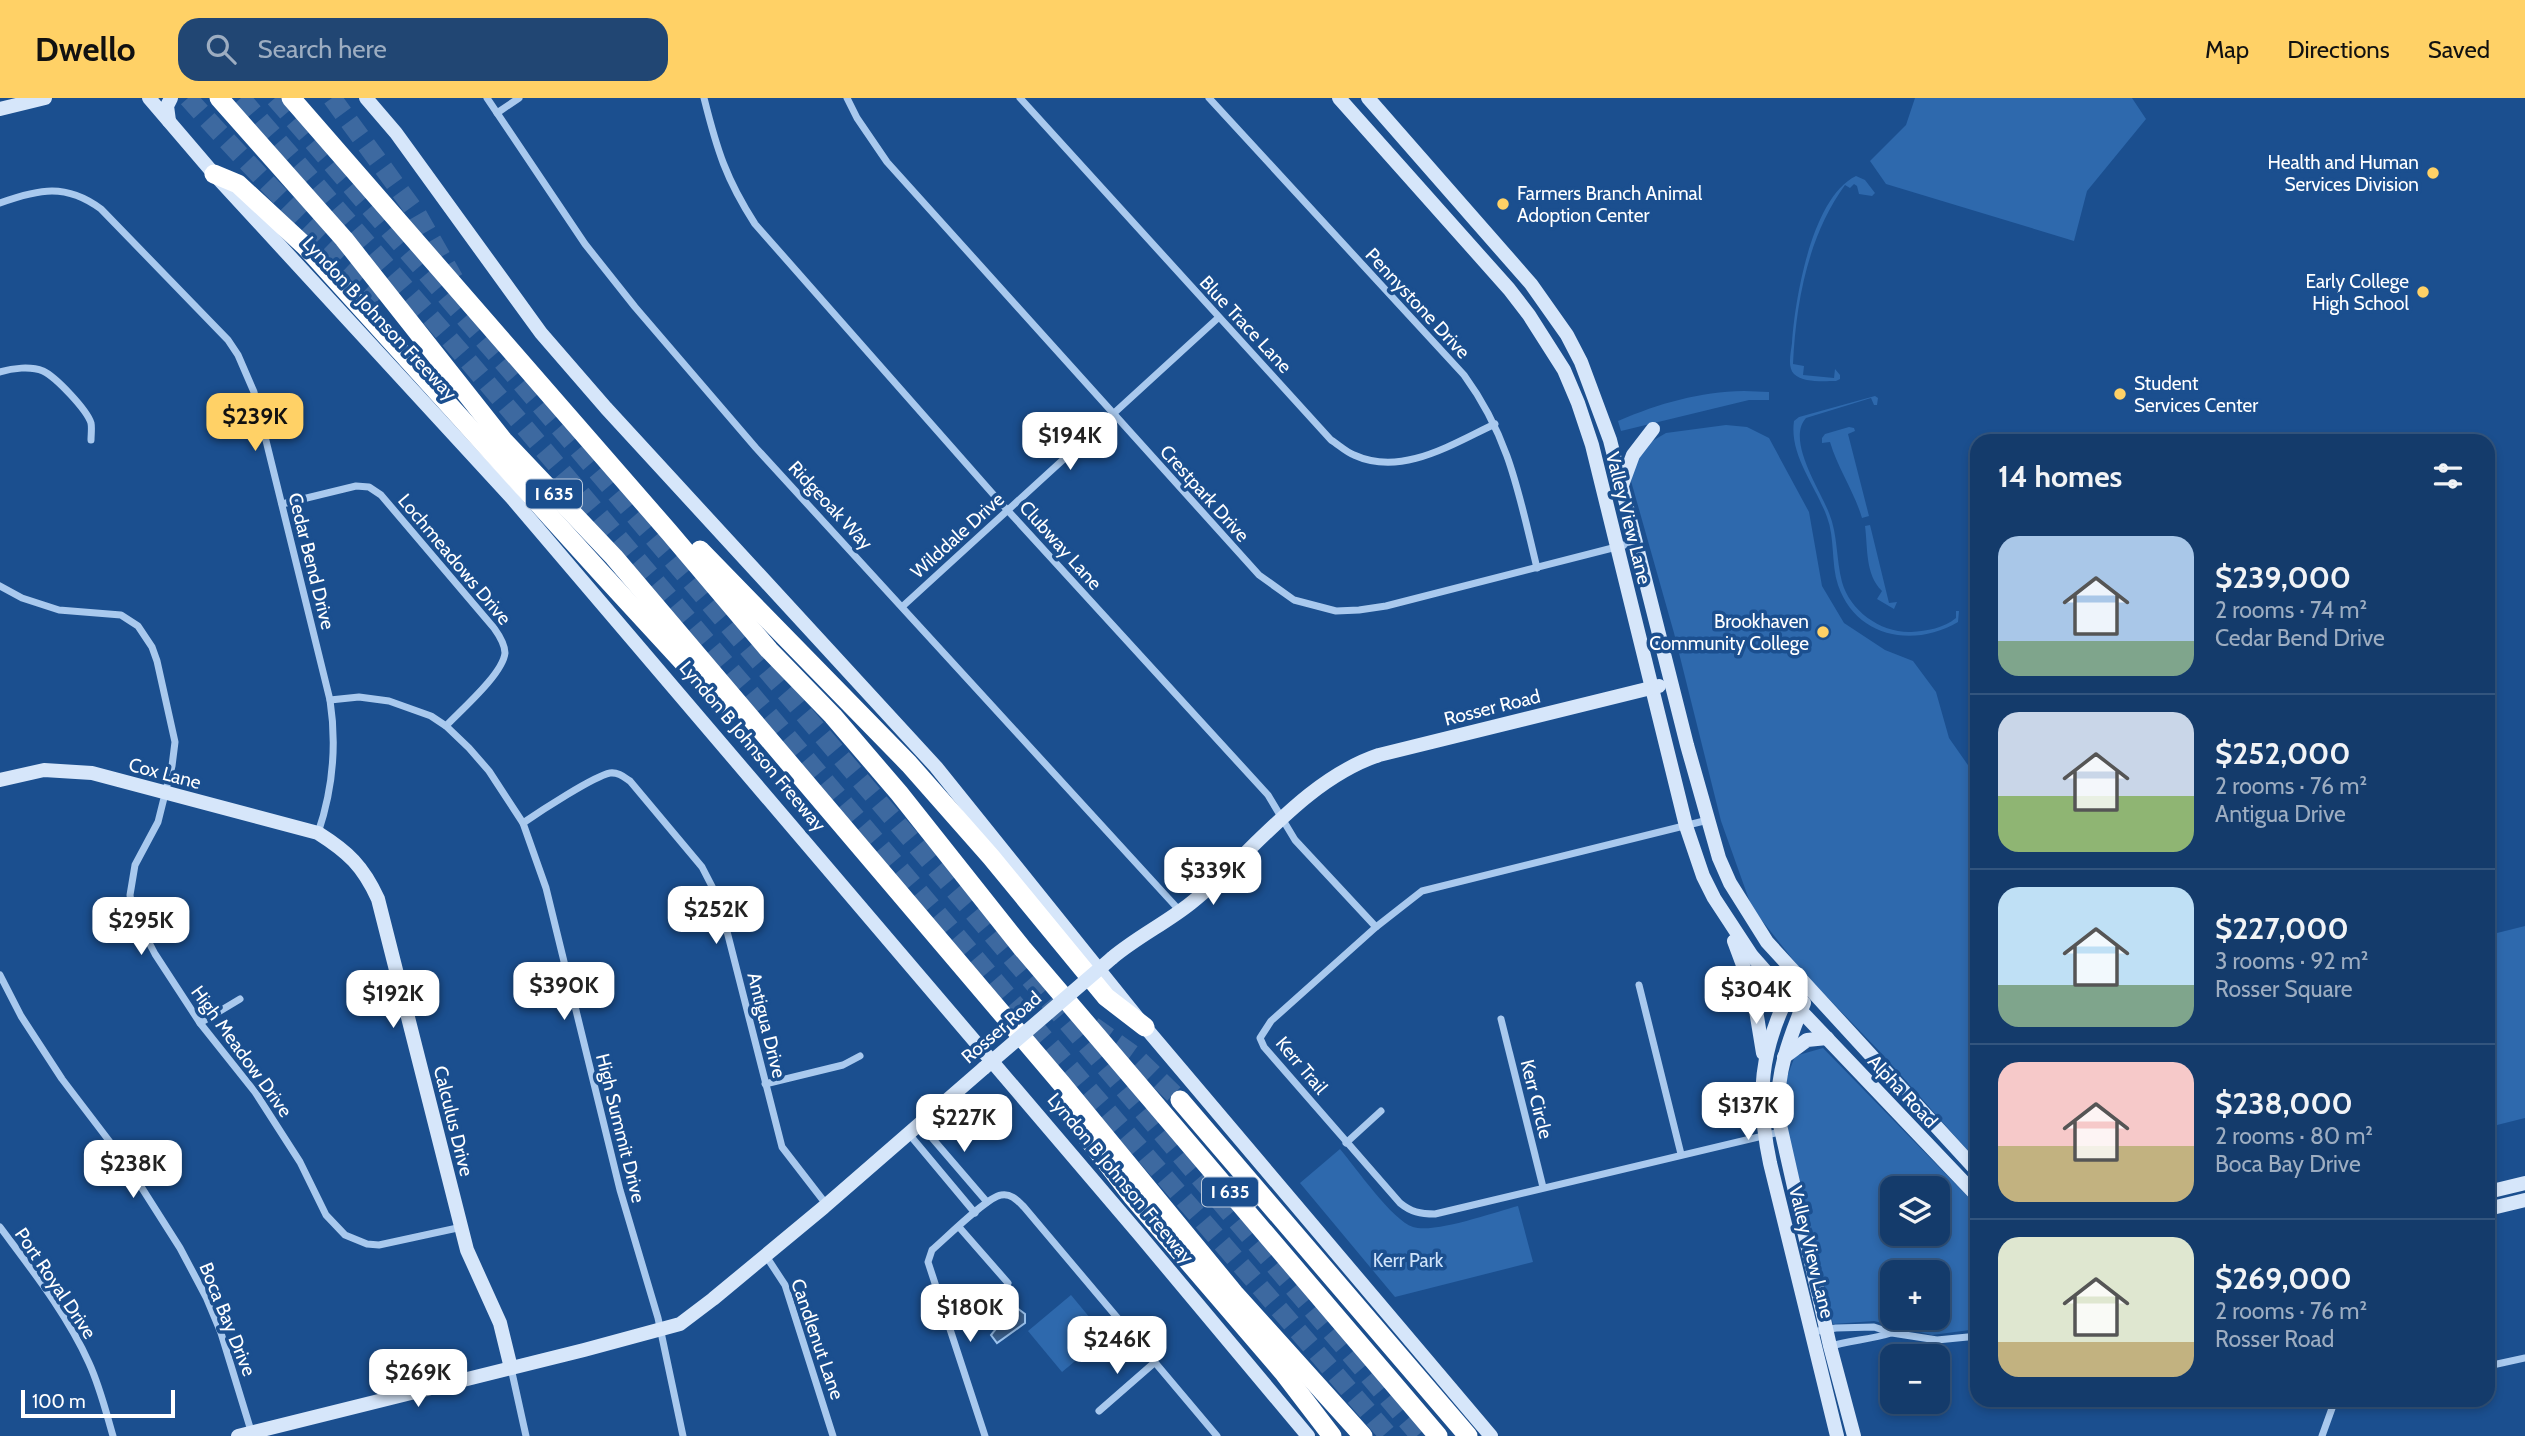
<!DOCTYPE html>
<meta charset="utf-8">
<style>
:root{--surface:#143b6b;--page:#214673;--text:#f1f3f6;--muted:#9dadc1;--line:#33557e;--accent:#ffd166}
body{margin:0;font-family:Cabin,sans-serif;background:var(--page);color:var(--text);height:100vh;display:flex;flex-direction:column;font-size:26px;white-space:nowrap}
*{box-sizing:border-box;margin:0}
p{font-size:23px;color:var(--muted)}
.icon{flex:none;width:38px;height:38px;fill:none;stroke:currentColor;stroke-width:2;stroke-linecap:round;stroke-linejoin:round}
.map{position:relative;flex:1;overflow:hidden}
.drawer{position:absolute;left:1970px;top:336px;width:525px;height:973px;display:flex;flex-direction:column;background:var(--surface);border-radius:21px;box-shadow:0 4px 10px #0003,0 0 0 2px var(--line)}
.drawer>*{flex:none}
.tools{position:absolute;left:1880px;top:1078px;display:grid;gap:14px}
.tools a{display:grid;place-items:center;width:70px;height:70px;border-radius:14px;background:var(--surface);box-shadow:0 4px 10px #0003,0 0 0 2px var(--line);font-size:35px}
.scale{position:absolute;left:21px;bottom:18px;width:154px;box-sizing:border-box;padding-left:7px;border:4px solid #fff;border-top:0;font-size:19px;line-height:24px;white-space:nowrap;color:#fff;-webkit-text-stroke:5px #1b4f8f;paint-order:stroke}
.price{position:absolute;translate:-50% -60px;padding:0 16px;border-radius:14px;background:#fff;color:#222;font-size:23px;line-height:46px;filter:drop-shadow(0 2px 4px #0008)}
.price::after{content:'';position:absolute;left:50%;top:42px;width:21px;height:16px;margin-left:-10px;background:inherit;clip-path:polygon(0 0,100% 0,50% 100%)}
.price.on{background:var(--accent);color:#111}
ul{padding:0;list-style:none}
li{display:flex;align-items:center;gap:21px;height:175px;padding:0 28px}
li+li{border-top:2px solid var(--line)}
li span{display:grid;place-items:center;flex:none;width:196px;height:140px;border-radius:21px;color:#555}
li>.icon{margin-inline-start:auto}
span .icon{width:84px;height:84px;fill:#fffc;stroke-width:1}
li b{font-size:30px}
h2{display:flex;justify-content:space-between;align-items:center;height:84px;padding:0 28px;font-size:30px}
header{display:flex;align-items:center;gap:42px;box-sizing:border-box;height:98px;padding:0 35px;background:var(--accent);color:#111}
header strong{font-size:33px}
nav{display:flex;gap:38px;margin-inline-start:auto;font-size:24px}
.search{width:490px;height:63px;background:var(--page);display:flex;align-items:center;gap:18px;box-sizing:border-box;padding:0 24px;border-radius:21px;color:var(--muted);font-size:26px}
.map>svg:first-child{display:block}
</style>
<header>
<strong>Dwello</strong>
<div class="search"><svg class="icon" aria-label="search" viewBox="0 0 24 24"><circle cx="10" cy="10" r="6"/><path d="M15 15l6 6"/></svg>Search here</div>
<nav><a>Map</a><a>Directions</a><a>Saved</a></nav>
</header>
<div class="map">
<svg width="2525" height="1338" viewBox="0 0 2525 1338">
<rect width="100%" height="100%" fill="#1b4f8f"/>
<!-- green -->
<g fill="#2e69ad" fill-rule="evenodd">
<polygon points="1915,0 2132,0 2146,21 2087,93 2074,143 1886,86 1870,63 1906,27"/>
<path d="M1856,78L1865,82L1875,95L1872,98L1859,96L1857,88L1854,86L1850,90L1845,87C1808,138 1796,204 1793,266L1804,268L1803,277L1834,280L1835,271L1840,277V281L1836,283C1824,283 1803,285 1794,276C1787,269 1791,254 1792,245C1795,200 1812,99 1856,78Z"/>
<path d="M1744,293L1769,294V302H1749L1621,333L1618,323C1660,305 1699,294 1744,293Z"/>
<path d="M1875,298L1878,300L1877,307H1874L1871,300L1806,320C1786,342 1820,392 1829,415C1838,437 1836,461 1842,484C1850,513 1881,535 1911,534C1927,533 1944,530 1956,520V513H1959L1958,524C1914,550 1856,540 1838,487C1831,466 1835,440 1827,419C1816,388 1789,357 1794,323L1799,319Z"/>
<polygon points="1726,327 1747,329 1769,340 1809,414 1822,488 1844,525 1885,552 1913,563 1936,594 1949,640 1977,680 1977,1063 1884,958 1802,873 1752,810 1721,723 1674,535 1631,383 1637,352 1666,335"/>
<path d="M1849,329L1854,330L1855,333L1848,336L1869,418L1862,420C1854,393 1838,371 1830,344L1822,345V340L1825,336Z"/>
<path d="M1870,427L1889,505L1897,504L1894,511L1877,501L1882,493C1865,476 1868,451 1865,428Z"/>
<polygon points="2525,828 2525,1020 2489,1029 2489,837"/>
<path d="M1823,950L1977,1108V1231L1932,1237L1874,1223L1833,1226L1784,1018V987L1795,958ZM1892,1090H1937V1136H1892ZM1892,1174H1937V1220H1892Z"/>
<path d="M1340,1051C1356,1070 1392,1122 1413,1129C1434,1136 1495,1114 1518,1108L1533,1164L1395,1199L1300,1085Z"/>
<polygon points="1071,1197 1105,1238 1062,1274 1028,1233"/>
</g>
<!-- water -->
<polygon fill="#3c6290" stroke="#9cc4f0" stroke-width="2" points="1017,1210 1025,1216 1025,1225 997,1245 991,1237 1004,1221 1004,1218"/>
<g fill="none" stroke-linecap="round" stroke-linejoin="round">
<!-- highway-tunnel -->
<g stroke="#3d69a0" stroke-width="19" stroke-dasharray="19 10" stroke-linecap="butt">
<path d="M188,0C250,69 314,135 382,198"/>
<polyline points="241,0 464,258 1005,895 1389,1338"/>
<polyline points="275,0 565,336 1420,1338"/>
<polyline points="332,0 417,116 454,181"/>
<polyline points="1093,928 1135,958 1180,1002"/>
</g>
<!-- street -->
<g stroke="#a9c9ee" stroke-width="7">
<polyline points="487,0 585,146 635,209 756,350 1180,813"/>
<path d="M704,0C717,52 726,81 755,126L1000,404L1268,697L1295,742L1376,829"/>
<polyline points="847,0 857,20 887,64 1259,477 1294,502 1336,513 1359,512 1386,508 1636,444"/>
<path d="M1020,0L1331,342C1339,347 1346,354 1354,357C1402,379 1452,346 1495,326"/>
<path d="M1209,0L1464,277C1510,340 1519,397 1537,470"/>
<polyline points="497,15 519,0"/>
<path d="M0,105C39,91 66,85 101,111L228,242L238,257L254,294L330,602C337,648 333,691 318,735"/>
<path d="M0,274C12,270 31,268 43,273C56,279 87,312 91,325C92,330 91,337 91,342"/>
<path d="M282,406L356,388L369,389L381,397L494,530C499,537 505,546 505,555C503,576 460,613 446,628"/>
<polyline points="0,488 22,500 59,512 121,517 138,528 152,549 157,563 175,644 172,668 158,724 135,767 130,797 132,812 155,856 200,925 255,994 300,1064 326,1117 345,1137 367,1146 379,1147 462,1129"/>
<polyline points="903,508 1218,220"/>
<polyline points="330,602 359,599 389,603 431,618 446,628 469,650 489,673 523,725 546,790 620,1092 658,1220 683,1338"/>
<path d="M1708,722L1422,793L1376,829L1271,923L1260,940L1264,949L1400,1105C1411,1114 1420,1116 1435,1116L1780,1034"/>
<path d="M523,725C539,714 594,678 610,675C618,674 624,679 630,683L702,769L719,802L782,1049L826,1106"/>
<polyline points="0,877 21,918 62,981 126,1065 180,1150 206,1199 221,1235 252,1336"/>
<polyline points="1639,887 1681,1056"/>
<polyline points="1501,921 1543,1089"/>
<polyline points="200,925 240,901"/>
<polyline points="765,986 843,967 860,958"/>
<polyline points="920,1026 987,1104"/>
<polyline points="909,1036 975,1115"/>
<polyline points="1346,1045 1381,1013"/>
<path d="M0,1129C32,1172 67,1216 89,1265C100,1289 106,1314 113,1338"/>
<polyline points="959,1129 1008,1185"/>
<polyline points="766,1158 785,1187 833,1338"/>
<polyline points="1812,1234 1836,1230 1874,1229 1892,1235 1937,1242 1978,1238"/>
<path d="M1828,1249C1849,1242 1870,1242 1891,1235"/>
<polyline points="2488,1268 2525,1260"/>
<polyline points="511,1270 526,1338"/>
<polyline points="1099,1313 1154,1265"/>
<path d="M985,1338L928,1164L932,1152C945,1141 987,1099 1001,1097C1011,1095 1017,1102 1024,1109L1217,1338"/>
<polyline points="2322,1338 2335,1302"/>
</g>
<!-- secondary -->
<g stroke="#d6e6fa" stroke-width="14">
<polyline points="149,0 214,76 511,399 1139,1136 1308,1338"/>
<polyline points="366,0 396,35 541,235 606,310 936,669 1145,929 1491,1338"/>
<polyline points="1339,0 1509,191 1529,217 1564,272 1578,305 1592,347 1686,728 1703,778 1714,800 1752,858 1801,913 1978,1099"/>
<polyline points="1368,0 1531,186 1567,237 1581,264 1610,342 1687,647 1719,760 1730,785 1767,844 1978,1074"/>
<polyline points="0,11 45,0"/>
<polyline points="169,23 167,8 171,0"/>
<polyline points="1622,387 1633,357 1653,331"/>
<path d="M0,682L44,672L92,675L318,735C348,754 363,768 378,801L467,1152L500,1225L511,1270"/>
<polyline points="1734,843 1753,894 1763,955"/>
<path d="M1112,860C1137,839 1166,825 1191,805C1251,757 1304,682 1379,657L1659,588"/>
<path d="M1791,891C1760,952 1756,999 1770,1065L1837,1338"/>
<path d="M1804,905C1788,943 1776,977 1778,1018L1830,1248L1854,1338"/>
<polyline points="1784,959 1807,942 1827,940"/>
<polyline points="2488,1094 2525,1085"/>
<polyline points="2488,1111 2525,1102"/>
<polyline points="238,1338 584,1252 680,1226 713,1201 824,1109 984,970"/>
</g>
<!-- highway -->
<g stroke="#fff" stroke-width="19">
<polyline points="219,0 344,141 503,342 614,459 1061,985 1234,1195 1363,1338"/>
<polyline points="291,0 669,434 769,552 833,618 899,695 1022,850 1438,1338"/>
<polyline points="214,76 238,86 306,149 603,477 706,589 728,608"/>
<polyline points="700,452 909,666 991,759 1106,899 1145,929"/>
<polyline points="1067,999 1076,1025 1132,1098 1283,1274 1332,1338"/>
<polyline points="1180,1002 1468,1338"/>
</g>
<!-- secondary-bridge -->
<polyline stroke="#d6e6fa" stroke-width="14" points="984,970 1112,860"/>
</g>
<!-- markers -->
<g fill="#ffd166" stroke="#1b4f8f" stroke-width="2.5">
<circle cx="2433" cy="75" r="7"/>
<circle cx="1503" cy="106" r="7"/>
<circle cx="2423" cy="194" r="7"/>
<circle cx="2120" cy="296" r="7"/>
<circle cx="1823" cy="534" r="7"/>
</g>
<g text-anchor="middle" stroke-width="7" stroke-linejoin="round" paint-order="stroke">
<!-- shield labels -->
<g fill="#1b4f8f" stroke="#bbcadd" stroke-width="2">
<rect x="526" y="381.5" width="56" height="29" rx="5"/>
<rect x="1202" y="1079.5" width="56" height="29" rx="5"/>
</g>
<g font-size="18" font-weight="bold" fill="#fff">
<text x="554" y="402">I 635</text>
<text x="1230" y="1100">I 635</text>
</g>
<!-- poi labels -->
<g font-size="19" fill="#fff" stroke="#1b4f8f" text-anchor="end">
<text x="2419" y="71">Health and Human<tspan x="2419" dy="22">Services Division</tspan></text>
<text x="1517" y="102" text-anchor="start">Farmers Branch Animal<tspan x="1517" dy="22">Adoption Center</tspan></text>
<text x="2409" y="190">Early College<tspan x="2409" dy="22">High School</tspan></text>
<text x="2134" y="292" text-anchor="start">Student<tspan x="2134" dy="22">Services Center</tspan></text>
<text x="1809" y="530">Brookhaven<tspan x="1809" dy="22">Community College</tspan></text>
</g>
<!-- street labels -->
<g font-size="19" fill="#fff" stroke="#1b4f8f">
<text transform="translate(1418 205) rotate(47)" y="7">Pennystone Drive</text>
<text transform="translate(380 220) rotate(47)" y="7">Lyndon B Johnson Freeway</text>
<text transform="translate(1246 226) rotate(47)" y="7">Blue Trace Lane</text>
<text transform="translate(1205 395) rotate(48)" y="7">Crestpark Drive</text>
<text transform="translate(831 407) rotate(47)" y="7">Ridgeoak Way</text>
<text transform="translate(1629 420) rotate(76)" y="7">Valley View Lane</text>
<text transform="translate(957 437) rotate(-42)" y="7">Wilddale Drive</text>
<text transform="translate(1061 447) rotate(48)" y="7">Clubway Lane</text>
<text transform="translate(455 461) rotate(50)" y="7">Lochmeadows Drive</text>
<text transform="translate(312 463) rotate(76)" y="7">Cedar Bend Drive</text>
<text transform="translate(1492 609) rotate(-14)" y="7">Rosser Road</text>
<text transform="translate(753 648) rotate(50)" y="7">Lyndon B Johnson Freeway</text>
<text transform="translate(165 675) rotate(15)" y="7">Cox Lane</text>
<text transform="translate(767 927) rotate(76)" y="7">Antigua Drive</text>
<text transform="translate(1001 929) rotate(-41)" y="7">Rosser Road</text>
<text transform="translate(242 953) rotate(54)" y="7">High Meadow Drive</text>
<text transform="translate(1302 967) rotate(50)" y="7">Kerr Trail</text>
<text transform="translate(1903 993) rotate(47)" y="7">Alpha Road</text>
<text transform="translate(1537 1001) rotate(76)" y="7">Kerr Circle</text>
<text transform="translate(454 1023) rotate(76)" y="7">Calculus Drive</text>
<text transform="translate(621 1030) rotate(76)" y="7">High Summit Drive</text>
<text transform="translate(1121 1080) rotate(50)" y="7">Lyndon B Johnson Freeway</text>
<text transform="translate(1812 1154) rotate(76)" y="7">Valley View Lane</text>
<text transform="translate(56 1185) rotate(56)" y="7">Port Royal Drive</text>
<text transform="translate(228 1221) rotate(68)" y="7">Boca Bay Drive</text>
<text transform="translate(818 1241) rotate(71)" y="7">Candlenut Lane</text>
</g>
<!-- park labels -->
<g font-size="19" fill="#cfe3fa" stroke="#1b4f8f">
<text x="1408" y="1169">Kerr Park</text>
</g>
</g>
</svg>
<div class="tools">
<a><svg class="icon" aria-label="layers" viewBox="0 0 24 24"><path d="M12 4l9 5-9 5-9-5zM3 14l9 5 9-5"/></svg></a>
<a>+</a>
<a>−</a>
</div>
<div class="scale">100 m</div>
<b class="price on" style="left:255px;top:355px">$239K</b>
<b class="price" style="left:1070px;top:374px">$194K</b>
<b class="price" style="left:1213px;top:809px">$339K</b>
<b class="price" style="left:716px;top:848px">$252K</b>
<b class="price" style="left:141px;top:859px">$295K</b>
<b class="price" style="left:564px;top:924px">$390K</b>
<b class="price" style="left:1756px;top:928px">$304K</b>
<b class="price" style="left:393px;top:932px">$192K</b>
<b class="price" style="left:1748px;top:1044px">$137K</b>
<b class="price" style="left:964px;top:1056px">$227K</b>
<b class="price" style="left:133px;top:1102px">$238K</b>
<b class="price" style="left:970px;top:1246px">$180K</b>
<b class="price" style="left:1117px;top:1278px">$246K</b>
<b class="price" style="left:418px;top:1311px">$269K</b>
<section class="drawer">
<h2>14 homes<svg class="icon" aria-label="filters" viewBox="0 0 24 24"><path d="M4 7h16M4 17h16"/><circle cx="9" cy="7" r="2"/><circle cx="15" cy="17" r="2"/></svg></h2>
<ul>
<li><span style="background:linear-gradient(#a9c7e8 75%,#7fa58c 0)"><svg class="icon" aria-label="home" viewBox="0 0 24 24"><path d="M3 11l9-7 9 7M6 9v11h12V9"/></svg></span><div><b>$239,000</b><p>2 rooms · 74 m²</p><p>Cedar Bend Drive</p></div></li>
<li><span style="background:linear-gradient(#c9d6e8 60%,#8fb573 0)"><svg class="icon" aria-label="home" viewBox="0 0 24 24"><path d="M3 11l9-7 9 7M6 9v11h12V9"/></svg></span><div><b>$252,000</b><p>2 rooms · 76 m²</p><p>Antigua Drive</p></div></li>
<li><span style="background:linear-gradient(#bfe0f5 70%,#7fa58c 0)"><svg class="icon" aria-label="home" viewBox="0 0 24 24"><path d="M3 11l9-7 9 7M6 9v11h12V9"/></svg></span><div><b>$227,000</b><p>3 rooms · 92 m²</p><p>Rosser Square</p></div></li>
<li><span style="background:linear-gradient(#f6c9c9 60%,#c2b280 0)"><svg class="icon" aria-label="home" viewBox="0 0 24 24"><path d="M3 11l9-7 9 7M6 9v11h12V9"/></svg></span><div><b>$238,000</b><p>2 rooms · 80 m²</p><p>Boca Bay Drive</p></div></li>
<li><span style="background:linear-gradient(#dfe7d0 75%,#c2b280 0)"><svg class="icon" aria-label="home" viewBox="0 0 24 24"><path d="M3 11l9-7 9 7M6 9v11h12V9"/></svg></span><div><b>$269,000</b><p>2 rooms · 76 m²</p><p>Rosser Road</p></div></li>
</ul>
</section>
</div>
